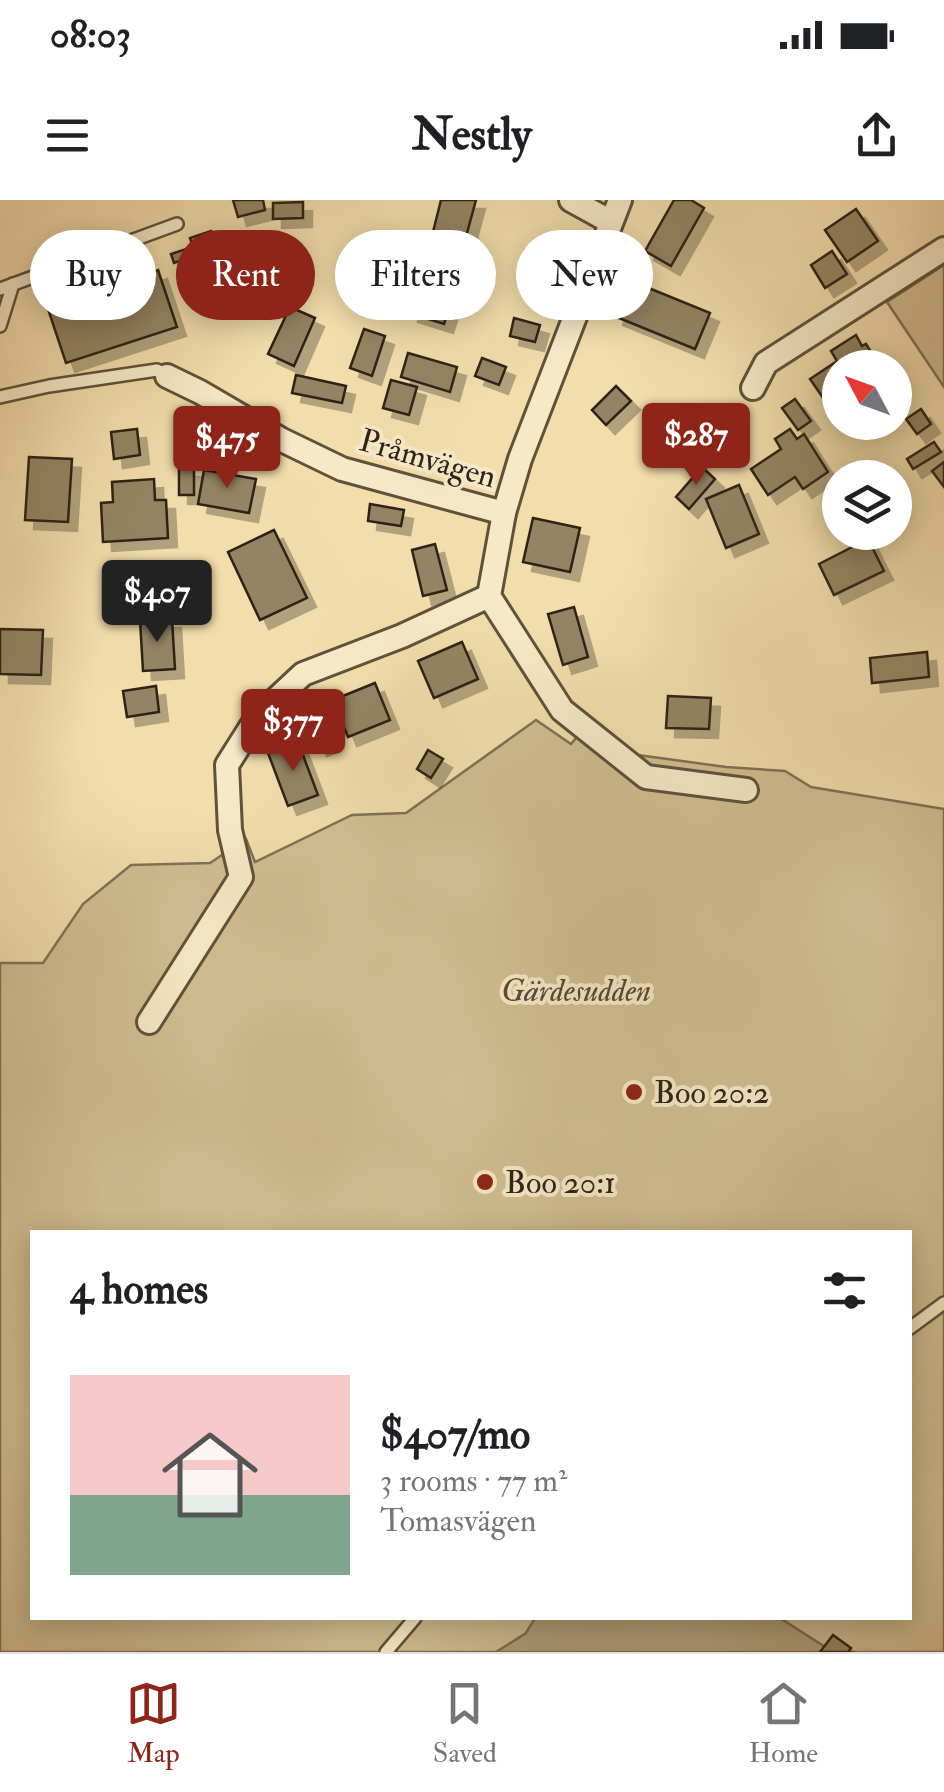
<!DOCTYPE html>
<meta charset="utf-8">
<style>
:root{--surface:#fff;--page:#f6f6f6;--text:#202124;--muted:#757577;--line:#e0e0e0;--accent:#8f2418}
body{margin:0;font-family:"IM FELL Double Pica",serif;background:var(--page);color:var(--text);height:100vh;display:flex;flex-direction:column;font-size:38px;white-space:nowrap}
*{box-sizing:border-box;margin:0}
p{font-size:32px;color:var(--muted)}
.icon{flex:none;width:55px;height:55px;fill:none;stroke:currentColor;stroke-width:2;stroke-linecap:round;stroke-linejoin:round}
.map{position:relative;flex:1;overflow:hidden}
.panel{position:absolute;left:30px;top:1030px;width:882px;height:390px;display:flex;flex-direction:column;background:var(--surface);border-radius:0px;box-shadow:0 5px 25px #0003}
.panel>*{flex:none}
.guide{position:absolute;left:30px;top:30px;width:885px;height:90px;display:flex;gap:20px}
.needle{width:65px;rotate:311deg}
.controls{position:absolute;left:822px;top:150px;display:grid;gap:20px}
.controls a{display:grid;place-items:center;width:90px;height:90px;border-radius:50%;background:var(--surface);box-shadow:0 5px 25px #0003;font-size:50px}
.price{position:absolute;translate:-50% -85px;padding:0 22px;border-radius:10px;background:var(--accent);color:#fff;font-size:32px;line-height:65px;filter:drop-shadow(0 2px 5px #0008)}
.price::after{content:'';position:absolute;left:50%;top:60px;width:30px;height:22px;margin-left:-15px;background:inherit;clip-path:polygon(0 0,100% 0,50% 100%)}
.price.on{background:#222;color:#fff}
ul{padding:0;list-style:none}
li{display:flex;align-items:center;gap:30px;height:250px;padding:0 40px}
li+li{border-top:2px solid var(--line)}
li span{display:grid;place-items:center;flex:none;width:280px;height:200px;border-radius:0px;color:#555}
li>.icon{margin-inline-start:auto}
span .icon{width:120px;height:120px;fill:#fffc;stroke-width:1}
li b{font-size:42px}
h2{display:flex;justify-content:space-between;align-items:center;height:120px;padding:0 40px;font-size:42px}
.chip{padding:0 35px;border-radius:45px;background:var(--surface);box-shadow:0 5px 25px #0003;font-size:35px;line-height:90px}
.chip.on{background:var(--accent);color:#fff}
.status{display:flex;justify-content:space-between;align-items:center;height:70px;padding:0 50px;background:var(--surface);direction:ltr}
.status svg{height:28px;fill:currentColor}
header{display:flex;justify-content:space-between;align-items:center;height:130px;padding:0 40px;background:var(--surface);font-size:45px;font-weight:700}
.tabs{display:flex;justify-content:space-around;align-items:center;height:140px;border-top:2px solid var(--line);background:var(--surface);font-size:28px;color:var(--muted)}
.tabs a{display:grid;justify-items:center;gap:5px}
.tabs .on{color:var(--accent)}
.map>svg:first-child{display:block}
</style>
<div class="status"><b>08:03</b><svg viewBox="0 0 49 12"><path d="M0 12V9h3v3zM5 12V6h3v6zM10 12V3h3v9zM15 12V0h3v12zM26 1h20v11H26zM47 4h2v5h-2z"/></svg></div>
<header><svg class="icon" aria-label="menu" viewBox="0 0 24 24"><path d="M4 6h16M4 12h16M4 18h16"/></svg>Nestly<svg class="icon" aria-label="share" viewBox="0 0 24 24"><path d="M12 15V3M7 8l5-5 5 5M5 13v7h14v-7"/></svg></header>
<div class="map">
<svg width="944" height="1452" viewBox="0 0 944 1452">
<defs>
<filter id="shadow"><feDropShadow dx="9" dy="9" stdDeviation="0" flood-color="#0004"/></filter>
</defs>
<rect width="100%" height="100%" fill="#f2ddab"/>
<filter id="stains"><feTurbulence type="fractalNoise" baseFrequency=".002" numOctaves="4"/><feColorMatrix values="0 0 0 0 .2 0 0 0 0 .09 0 0 0 0 .02 0 0 0 .5 -.17"/></filter>
<radialGradient id="worn" r=".72"><stop offset=".6" stop-color="#630" stop-opacity="0"/><stop offset="1" stop-color="#630" stop-opacity=".3"/></radialGradient>
<!-- green -->
<g fill="#d1be92" stroke="#807154" stroke-width="2.5" fill-rule="evenodd">
<polygon points="944,65 944,187 887,102"/>
<path d="M536,520L571,544L590,521L638,555L726,567L785,571L811,587L944,609V1452H0V763H43L83,704L131,665L210,663L246,639L255,662L352,615L406,613ZM32,1032H910V1418H32Z"/>
</g>
<!-- water -->
<polygon fill="#af9e79" stroke="#7b6d52" stroke-width="2.5" points="535,1418 780,1418 833,1452 496,1452 526,1433"/>
<!-- building -->
<g fill="#948464" stroke="#2e2417" stroke-width="2.5" filter="url(#shadow)">
<polygon points="233,0 263,0 265,10 238,17"/>
<polygon points="441,0 476,0 464,44 432,36"/>
<polygon points="674,0 691,0 704,8 671,66 645,51"/>
<polygon points="303,2 303,18 273,19 273,3"/>
<polygon points="856,9 878,41 847,62 825,30"/>
<polygon points="211,31 214,40 193,47 190,38"/>
<polygon points="192,47 195,56 174,63 171,54"/>
<polygon points="525,50 555,60 547,81 518,71"/>
<polygon points="832,51 847,74 825,88 811,65"/>
<polygon points="426,63 460,75 444,124 409,113"/>
<polygon points="158,70 177,127 66,163 47,106"/>
<polygon points="629,80 710,113 695,149 614,116"/>
<polygon points="290,107 315,118 294,166 268,154"/>
<polygon points="514,118 540,125 535,142 510,136"/>
<polygon points="364,129 385,136 372,176 350,168"/>
<polygon points="856,135 862,146 866,144 881,168 840,168 840,197 828,205 810,179 837,161 831,151"/>
<polygon points="408,153 457,167 450,192 401,177"/>
<polygon points="482,158 506,167 499,185 475,176"/>
<polygon points="296,175 346,186 342,203 292,193"/>
<polygon points="391,180 417,187 409,215 383,208"/>
<polygon points="616,186 631,201 606,225 592,210"/>
<polygon points="795,199 811,221 798,230 782,208"/>
<polygon points="921,209 931,224 917,234 906,219"/>
<polygon points="137,229 140,255 114,259 111,232"/>
<polygon points="790,229 797,239 804,234 828,272 803,289 795,277 768,295 751,269 781,249 775,239"/>
<polygon points="934,242 941,252 913,269 907,259"/>
<polygon points="29,257 72,259 68,322 25,320"/>
<polygon points="944,262 944,287 932,271"/>
<polygon points="702,267 715,279 689,309 676,297"/>
<rect x="179" y="268" width="15" height="27"/>
<polygon points="204,270 256,279 249,313 198,304"/>
<polygon points="154,279 155,300 166,300 168,338 103,342 101,303 113,302 112,282"/>
<polygon points="739,285 759,334 726,348 706,299"/>
<polygon points="370,304 404,310 401,326 368,321"/>
<polygon points="533,318 580,328 570,372 523,362"/>
<polygon points="274,330 307,398 260,420 228,352"/>
<polygon points="868,339 884,371 834,395 819,364"/>
<polygon points="435,344 447,390 423,396 412,350"/>
<polygon points="574,407 588,457 563,465 548,414"/>
<polygon points="172,419 175,469 143,471 140,420"/>
<polygon points="0,429 43,430 41,475 0,474"/>
<polygon points="462,442 478,479 434,498 418,461"/>
<polygon points="927,452 929,477 872,483 870,458"/>
<polygon points="375,483 390,520 348,537 333,500"/>
<polygon points="156,486 159,512 127,517 123,491"/>
<polygon points="668,496 711,498 709,529 666,528"/>
<polygon points="315,506 330,542 318,547 303,511"/>
<polygon points="298,542 318,595 288,606 268,553"/>
<polygon points="428,550 443,559 431,578 417,569"/>
<polygon points="833,1435 851,1448 848,1452 820,1452"/>
</g>
<g fill="none" stroke-linecap="round" stroke-linejoin="round">
<defs>
<g id="lane">
<polyline points="0,89 177,24"/>
<polyline points="0,126 13,84"/>
<polyline points="0,197 49,186 157,170 167,176"/>
<polyline points="910,1128 944,1103"/>
<polyline points="386,1452 415,1418"/>
</g>
<g id="street">
<polyline points="571,0 611,22"/>
<polyline points="620,0 520,259 504,313 489,396 562,510 646,577 746,590"/>
<polyline points="167,176 200,192 282,240 342,269 504,313"/>
<polyline points="753,188 766,163 944,49"/>
<polyline points="149,822 241,677 230,630 227,565 258,516 303,474 402,436 489,396"/>
</g>
</defs>
<!-- lane casing -->
<use href="#lane" stroke="#5f523c" stroke-width="16"/>
<!-- street casing -->
<use href="#street" stroke="#5f523c" stroke-width="28"/>
<!-- lane -->
<use href="#lane" stroke="#f7e9c8" stroke-width="11"/>
<!-- street -->
<use href="#street" stroke="#f7e9c8" stroke-width="22"/>
</g>
<!-- markers -->
<g fill="#8f2418" stroke="#f7e9c8" stroke-width="4">
<circle cx="634" cy="892" r="10"/>
<circle cx="485" cy="982" r="10"/>
</g>
<g text-anchor="middle" stroke-width="8" stroke-linejoin="round" paint-order="stroke">
<!-- street labels -->
<g font-size="32" fill="#2e2417" stroke="#f7e9c8">
<text transform="translate(428 258) rotate(16)" y="11">Pråmvägen</text>
</g>
<!-- park labels -->
<g font-size="32" font-style="italic" fill="#574a36" stroke="#f7e9c8">
<text x="576" y="801">Gärdesudden</text>
</g>
<!-- poi labels -->
<g font-size="32" fill="#2e2417" stroke="#f7e9c8" text-anchor="start">
<text x="654" y="903">Boo 20:2</text>
<text x="505" y="993">Boo 20:1</text>
</g>
</g>
<rect width="100%" height="100%" filter="url(#stains)"/>
<rect width="100%" height="100%" fill="url(#worn)"/>
</svg>
<div class="controls">
<a><svg class="needle" viewBox="-14 -14 28 28"><path d="M0-13l5 13h-10z" fill="#e53935"/><path d="M0 13l5-13h-10z" fill="#757577"/></svg></a>
<a><svg class="icon" aria-label="layers" viewBox="0 0 24 24"><path d="M12 4l9 5-9 5-9-5zM3 14l9 5 9-5"/></svg></a>
</div>
<b class="price" style="left:696px;top:288px">$287</b>
<b class="price" style="left:227px;top:291px">$475</b>
<b class="price on" style="left:157px;top:445px">$407</b>
<b class="price" style="left:293px;top:574px">$377</b>
<div class="guide">
<a class="chip">Buy</a>
<a class="chip on">Rent</a>
<a class="chip">Filters</a>
<a class="chip">New</a>
</div>
<section class="panel">
<h2>4 homes<svg class="icon" aria-label="filters" viewBox="0 0 24 24"><path d="M4 7h16M4 17h16"/><circle cx="9" cy="7" r="2"/><circle cx="15" cy="17" r="2"/></svg></h2>
<ul>
<li><span style="background:linear-gradient(#f6c9c9 60%,#7fa58c 0)"><svg class="icon" aria-label="home" viewBox="0 0 24 24"><path d="M3 11l9-7 9 7M6 9v11h12V9"/></svg></span><div><b>$407/mo</b><p>3 rooms · 77 m²</p><p>Tomasvägen</p></div></li>
</ul>
</section>
</div>
<nav class="tabs">
<a class="on"><svg class="icon" aria-label="map" viewBox="0 0 24 24"><path d="M3 6l6-2 6 2 6-2v14l-6 2-6-2-6 2zM9 4v14M15 6v14"/></svg>Map</a>
<a><svg class="icon" aria-label="saved" viewBox="0 0 24 24"><path d="M7 4h10v16l-5-4-5 4z"/></svg>Saved</a>
<a><svg class="icon" aria-label="home" viewBox="0 0 24 24"><path d="M3 11l9-7 9 7M6 9v11h12V9"/></svg>Home</a>
</nav>
